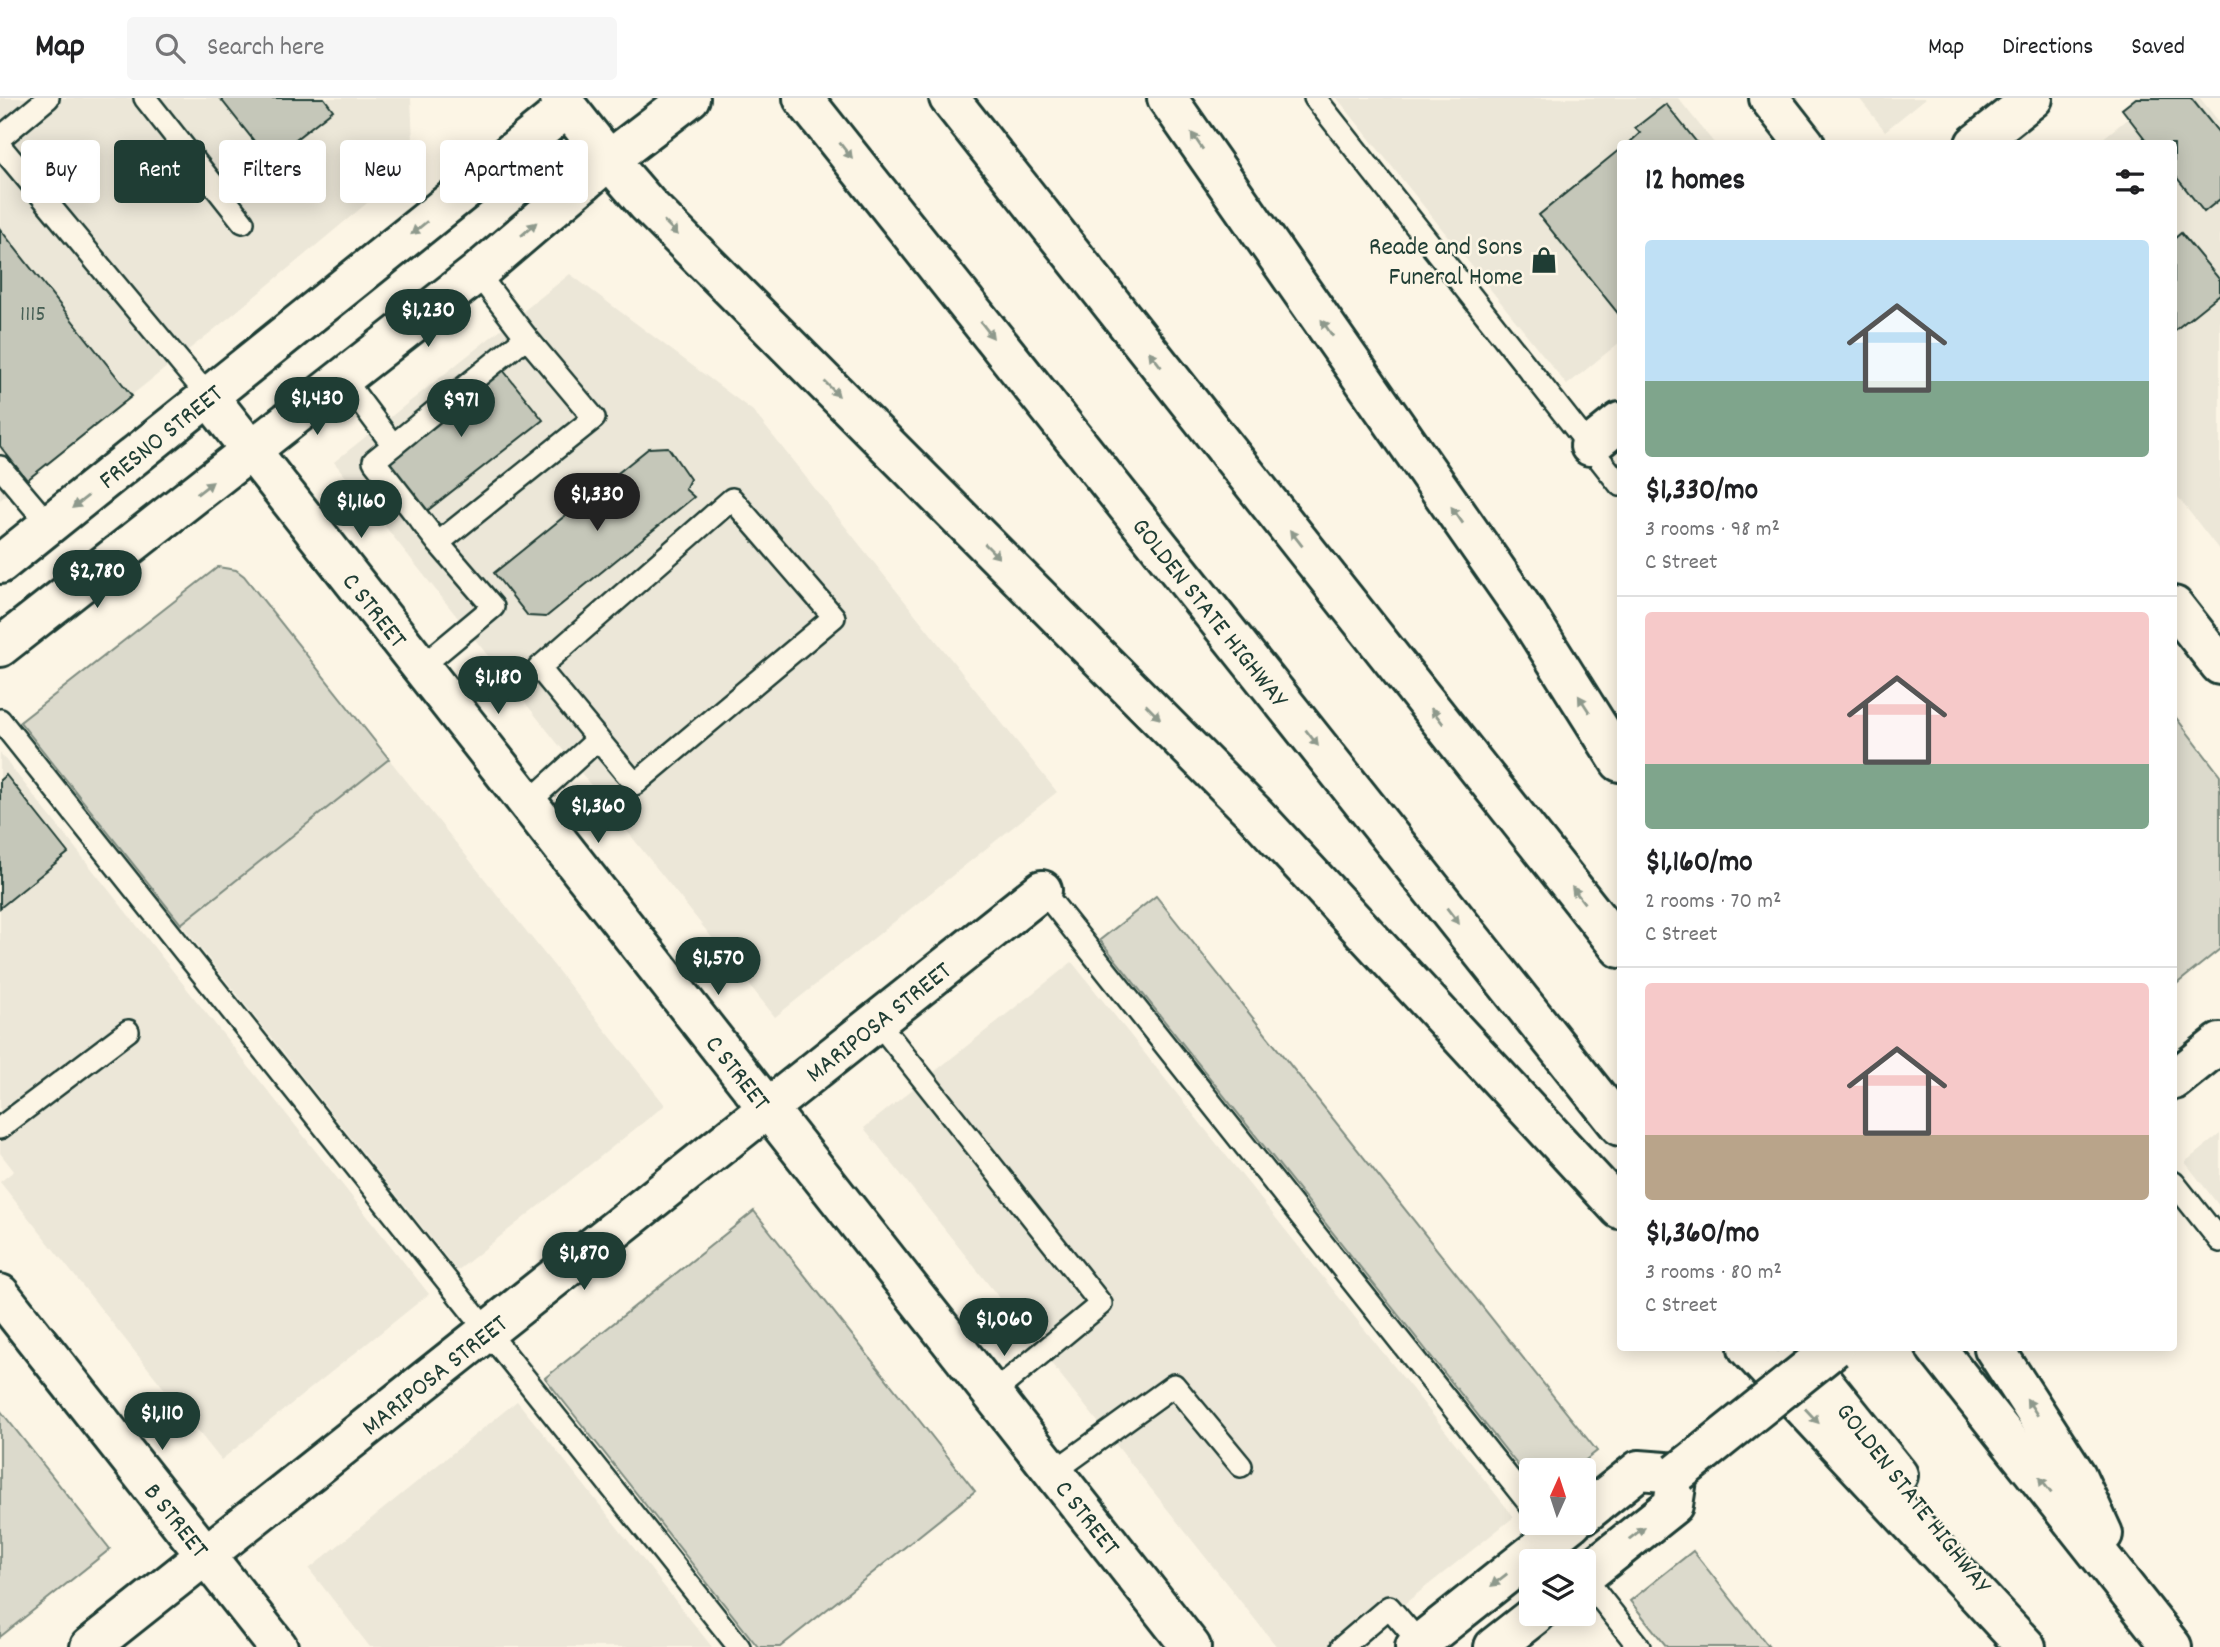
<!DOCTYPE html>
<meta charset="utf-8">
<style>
:root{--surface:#fff;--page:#f6f6f6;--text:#202124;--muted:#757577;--line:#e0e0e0;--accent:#1f3d34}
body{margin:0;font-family:Dekko,sans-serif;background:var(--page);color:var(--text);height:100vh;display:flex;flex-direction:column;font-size:26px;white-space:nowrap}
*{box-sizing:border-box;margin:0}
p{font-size:23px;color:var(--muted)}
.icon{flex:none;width:38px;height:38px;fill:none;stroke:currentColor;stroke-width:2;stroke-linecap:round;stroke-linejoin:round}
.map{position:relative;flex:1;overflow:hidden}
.sheet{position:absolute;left:1617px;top:42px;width:560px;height:1211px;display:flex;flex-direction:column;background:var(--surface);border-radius:7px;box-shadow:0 4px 18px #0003}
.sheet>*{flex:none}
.top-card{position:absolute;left:21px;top:42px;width:665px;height:63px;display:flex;gap:14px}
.needle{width:46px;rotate:3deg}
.buttons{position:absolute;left:1519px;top:1360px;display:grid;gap:14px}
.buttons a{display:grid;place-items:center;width:77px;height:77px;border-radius:7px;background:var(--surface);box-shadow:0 4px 18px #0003;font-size:35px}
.price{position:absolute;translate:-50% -60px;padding:0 16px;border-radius:24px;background:var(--accent);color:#fff;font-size:23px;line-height:46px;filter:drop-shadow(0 2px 4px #0008)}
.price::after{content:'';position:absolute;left:50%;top:42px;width:21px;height:16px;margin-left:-10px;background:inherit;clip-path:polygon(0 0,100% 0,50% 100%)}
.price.current{background:#222;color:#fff}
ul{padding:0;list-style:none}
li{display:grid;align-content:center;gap:14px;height:371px;padding:0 28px}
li+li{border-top:2px solid var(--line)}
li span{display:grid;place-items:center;height:217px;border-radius:7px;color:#555}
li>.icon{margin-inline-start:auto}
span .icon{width:126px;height:126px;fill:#fffc;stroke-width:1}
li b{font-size:30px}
h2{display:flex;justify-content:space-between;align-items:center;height:84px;padding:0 28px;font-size:30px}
.tag{padding:0 24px;border-radius:7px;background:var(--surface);box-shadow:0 4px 18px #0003;font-size:24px;line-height:63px}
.tag.current{background:var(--accent);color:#fff}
header{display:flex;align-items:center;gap:42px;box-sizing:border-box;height:98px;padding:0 35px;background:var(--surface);border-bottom:2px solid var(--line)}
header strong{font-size:33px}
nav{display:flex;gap:38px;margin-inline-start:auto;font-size:24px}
.search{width:490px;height:63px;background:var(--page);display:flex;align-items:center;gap:18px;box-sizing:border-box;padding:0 24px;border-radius:7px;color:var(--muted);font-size:26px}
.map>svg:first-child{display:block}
</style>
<header>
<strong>Map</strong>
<div class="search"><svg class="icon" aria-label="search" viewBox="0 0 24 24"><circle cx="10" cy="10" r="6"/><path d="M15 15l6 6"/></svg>Search here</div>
<nav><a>Map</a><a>Directions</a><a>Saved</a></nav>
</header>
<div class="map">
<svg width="2220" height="1549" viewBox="0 0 2220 1549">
<rect width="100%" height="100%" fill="#fcf5e5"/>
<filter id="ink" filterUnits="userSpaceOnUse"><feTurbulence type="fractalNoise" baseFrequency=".0143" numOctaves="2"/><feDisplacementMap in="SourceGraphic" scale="14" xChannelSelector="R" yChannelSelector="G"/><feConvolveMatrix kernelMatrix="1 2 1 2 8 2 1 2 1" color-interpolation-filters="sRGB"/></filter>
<g filter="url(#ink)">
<!-- built -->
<g fill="#ece7d8">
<polygon points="0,0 411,0 414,66 231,218 0,402"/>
<polygon points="1337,0 1678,0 1714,45 1620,46 1620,244 1567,287"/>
<polygon points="1859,0 1926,0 1885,33"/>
<polygon points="2153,0 2200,0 2220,25 2220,453 2174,394 2174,46 2096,46"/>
<polygon points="570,176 753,313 1057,694 775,919 334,364"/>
<polygon points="0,655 429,1196 221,1362 0,1084 14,1073 0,1055"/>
<polygon points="389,661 665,1007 457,1173 181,826"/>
<polygon points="1072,864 1514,1419 1350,1549 1277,1549 864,1030"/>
<polygon points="2220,1036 2220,1109 2185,1064"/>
<polygon points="517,1303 546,1339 712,1549 370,1549 309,1471"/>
</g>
<!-- green -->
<g fill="#dcdacc" stroke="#7e8c80" stroke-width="2">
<polygon points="218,469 236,472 244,478 389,661 181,826 20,624"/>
<polygon points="2174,617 2220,677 2220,851 2174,888"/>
<polygon points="1156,798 1597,1353 1573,1372 1531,1372 1531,1384 1100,842"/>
<polygon points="754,1113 975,1393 780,1549 758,1549 545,1280"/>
<polygon points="0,1312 110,1451 0,1539"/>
<polygon points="1693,1453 1769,1549 1667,1549 1630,1503"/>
</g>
<!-- building -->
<g fill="#c5c7b9" stroke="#1f3d34" stroke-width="2">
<polygon points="220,0 324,0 333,12 269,62"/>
<polygon points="2136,0 2191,0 2220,36 2220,101 2204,114 2174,76 2174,46 2149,46 2122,11"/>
<polygon points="1666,6 1698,46 1628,46 1640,35 1635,30"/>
<polygon points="1620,51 1620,218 1539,117"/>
<polygon points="0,131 132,298 27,382 0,348"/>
<polygon points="2181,135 2220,182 2220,196 2174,233 2174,141"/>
<polygon points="499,267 543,322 423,416 379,360"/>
<polygon points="668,349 690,381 685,391 694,399 546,519 528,518 494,475 649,350"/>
<polygon points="6,677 68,755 0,810 0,682"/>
</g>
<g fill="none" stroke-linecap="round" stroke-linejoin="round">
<defs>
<g id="lane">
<polyline points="145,0 243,124"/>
<polyline points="1315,0 1620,387"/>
<polyline points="0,40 48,0"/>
<polyline points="0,48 209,299"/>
<polyline points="343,280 393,347"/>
<polyline points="0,369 50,428"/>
<polygon points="732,401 834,519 635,686 539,570"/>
<polyline points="438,445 374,363 526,239"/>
<polyline points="421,569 493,509 438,445 594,320 526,239 477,175"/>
<polyline points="0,622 739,1549"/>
<polyline points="528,705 597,642"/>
<polyline points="1042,792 1531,1408"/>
<polyline points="877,923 1101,1206 993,1295"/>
<polyline points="0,1030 128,933"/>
<polyline points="2174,1085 2220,1143"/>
<polyline points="1055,1373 1174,1287 1241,1368"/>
<polyline points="1584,1479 1639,1549"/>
<polyline points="1342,1549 1389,1509 1420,1545"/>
</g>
<g id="street">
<polyline points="1975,46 2033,0"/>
<polyline points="1590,348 1620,324"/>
<path id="s1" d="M90,1549L1042,792"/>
</g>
<g id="secondary">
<polyline points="1769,0 1805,46"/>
<path id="s2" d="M209,299L1191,1549"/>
<path id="s3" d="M0,466L567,10"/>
<polyline points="2174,508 2220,567"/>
<polyline points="0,549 477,175 609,62"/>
<polyline points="2174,982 2220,945"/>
<path id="s4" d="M0,1196L278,1549"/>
<polyline points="1584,1416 1639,1372 1678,1375 1673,1407 1584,1478"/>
<polyline points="1415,1549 1572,1424"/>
<polyline points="1494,1549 1536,1516"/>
</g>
<polyline id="primary" points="560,0 609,62 690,0"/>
<g id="highway">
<path id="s5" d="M803,0L1620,1028"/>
<polyline points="949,0 1620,850"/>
<polyline points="1167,0 1526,515 1620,664"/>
<polyline points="609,62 647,106 1253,714 1620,1111"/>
<polyline points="1748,1250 2026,1549"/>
<polyline points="1796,1250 1898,1377"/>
<polyline points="1936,1250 2172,1549"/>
<polyline points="1994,1250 2076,1377 2103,1436"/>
</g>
</defs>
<!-- lane casing -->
<use href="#lane" stroke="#1f3d34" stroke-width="26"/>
<!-- street casing -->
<use href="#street" stroke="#1f3d34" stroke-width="44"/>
<!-- secondary casing -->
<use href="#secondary" stroke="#1f3d34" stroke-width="44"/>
<!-- primary casing -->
<use href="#primary" stroke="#1f3d34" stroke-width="44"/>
<!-- highway casing -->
<use href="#highway" stroke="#1f3d34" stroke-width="44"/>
<!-- lane -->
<use href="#lane" stroke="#fcf5e5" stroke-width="21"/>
<!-- street -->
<use href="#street" stroke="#fcf5e5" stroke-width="38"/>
<!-- secondary -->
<use href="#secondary" stroke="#fcf5e5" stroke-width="38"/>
<!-- primary -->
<use href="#primary" stroke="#fcf5e5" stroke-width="38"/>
<!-- highway -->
<use href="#highway" stroke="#fcf5e5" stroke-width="38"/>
<defs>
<polyline id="secondary-bridge" points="1678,1375 1834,1250"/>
</defs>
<!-- secondary-bridge casing -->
<use href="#secondary-bridge" stroke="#1f3d34" stroke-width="44" stroke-linecap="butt"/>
<!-- secondary-bridge -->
<use href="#secondary-bridge" stroke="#fcf5e5" stroke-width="38"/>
</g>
<!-- one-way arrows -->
<defs><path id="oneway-solid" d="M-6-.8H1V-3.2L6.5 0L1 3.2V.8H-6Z" transform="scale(1.75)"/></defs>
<g fill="#8e998c">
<use href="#oneway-solid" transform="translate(1197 43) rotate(-125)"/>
<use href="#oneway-solid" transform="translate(846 53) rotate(52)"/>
<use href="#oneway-solid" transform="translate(419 130) rotate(141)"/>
<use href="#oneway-solid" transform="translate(671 130) rotate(45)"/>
<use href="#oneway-solid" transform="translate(529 131) rotate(-41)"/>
<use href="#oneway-solid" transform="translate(1327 230) rotate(-125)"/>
<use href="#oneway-solid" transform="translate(987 232) rotate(52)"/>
<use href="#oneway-solid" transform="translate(1155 261) rotate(-128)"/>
<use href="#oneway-solid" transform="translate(832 291) rotate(45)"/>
<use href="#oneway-solid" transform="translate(205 390) rotate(-38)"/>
<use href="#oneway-solid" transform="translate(80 404) rotate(142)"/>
<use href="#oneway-solid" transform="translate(1457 417) rotate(-125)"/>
<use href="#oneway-solid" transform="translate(1296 440) rotate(-128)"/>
<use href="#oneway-solid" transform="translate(992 453) rotate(45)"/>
<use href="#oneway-solid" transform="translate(1584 606) rotate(-123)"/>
<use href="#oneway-solid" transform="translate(1153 614) rotate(45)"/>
<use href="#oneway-solid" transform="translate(1437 618) rotate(-128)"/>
<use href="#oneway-solid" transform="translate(1312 640) rotate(52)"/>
<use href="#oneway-solid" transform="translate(1578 797) rotate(-128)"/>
<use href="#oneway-solid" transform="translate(1453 818) rotate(52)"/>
<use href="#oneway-solid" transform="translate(2032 1309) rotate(-123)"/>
<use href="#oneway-solid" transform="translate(1812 1318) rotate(47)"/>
<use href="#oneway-solid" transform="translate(2045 1387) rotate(-128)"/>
<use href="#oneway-solid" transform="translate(1637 1435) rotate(-38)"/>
<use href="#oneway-solid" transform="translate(1499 1482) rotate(142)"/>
</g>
</g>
<!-- icons -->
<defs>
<symbol id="shop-bare" viewBox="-9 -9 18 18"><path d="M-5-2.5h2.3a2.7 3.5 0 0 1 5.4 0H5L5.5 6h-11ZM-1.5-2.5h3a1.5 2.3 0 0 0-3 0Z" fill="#1f3d34" stroke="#fcf5e5" stroke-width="2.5" paint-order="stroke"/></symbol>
</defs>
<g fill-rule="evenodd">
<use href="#shop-bare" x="1525" y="143" width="38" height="38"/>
</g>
<g text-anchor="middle" stroke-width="5" stroke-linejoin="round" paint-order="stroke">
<!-- number labels -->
<g font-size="23" fill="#486055">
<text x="33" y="222">1115</text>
</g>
<!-- poi labels -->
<g font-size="26" fill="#1f3d34" stroke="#fcf5e5" text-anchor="end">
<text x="1523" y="156">Reade and Sons<tspan x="1523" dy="30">Funeral Home</tspan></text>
</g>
<!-- street labels -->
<g font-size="26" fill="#1f3d34" stroke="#fcf5e5">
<text dy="9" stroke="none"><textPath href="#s3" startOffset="205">FRESNO STREET</textPath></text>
<text dy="9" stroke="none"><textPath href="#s2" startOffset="270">C STREET</textPath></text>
<text dy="9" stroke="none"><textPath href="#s5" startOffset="656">GOLDEN STATE HIGHWAY</textPath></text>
<text dy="9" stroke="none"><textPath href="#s1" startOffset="1006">MARIPOSA STREET</textPath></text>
<text dy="9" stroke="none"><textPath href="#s2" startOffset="858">C STREET</textPath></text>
<text dy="9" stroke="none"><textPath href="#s1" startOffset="439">MARIPOSA STREET</textPath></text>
<text transform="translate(1915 1399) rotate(52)" y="9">GOLDEN STATE HIGHWAY</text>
<text dy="9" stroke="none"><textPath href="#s2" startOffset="1424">C STREET</textPath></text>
<text dy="9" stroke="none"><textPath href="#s4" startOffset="287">B STREET</textPath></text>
</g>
</g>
</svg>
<div class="buttons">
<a><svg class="needle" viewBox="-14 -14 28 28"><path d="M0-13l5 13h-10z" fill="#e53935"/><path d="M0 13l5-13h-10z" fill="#757577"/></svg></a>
<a><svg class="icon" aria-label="layers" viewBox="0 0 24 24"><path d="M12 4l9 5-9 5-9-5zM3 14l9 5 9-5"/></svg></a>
</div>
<b class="price" style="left:428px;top:251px">$1,230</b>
<b class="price" style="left:317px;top:339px">$1,430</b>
<b class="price" style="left:461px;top:341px">$971</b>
<b class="price current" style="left:597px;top:435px">$1,330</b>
<b class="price" style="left:361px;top:442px">$1,160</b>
<b class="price" style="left:97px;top:512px">$2,780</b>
<b class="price" style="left:498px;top:618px">$1,180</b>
<b class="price" style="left:598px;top:747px">$1,360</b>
<b class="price" style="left:718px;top:899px">$1,570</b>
<b class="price" style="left:584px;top:1194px">$1,870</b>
<b class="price" style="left:1004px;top:1260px">$1,060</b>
<b class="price" style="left:162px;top:1354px">$1,110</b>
<div class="top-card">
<a class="tag">Buy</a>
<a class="tag current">Rent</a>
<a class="tag">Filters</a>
<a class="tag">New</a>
<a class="tag">Apartment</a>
</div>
<section class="sheet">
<h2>12 homes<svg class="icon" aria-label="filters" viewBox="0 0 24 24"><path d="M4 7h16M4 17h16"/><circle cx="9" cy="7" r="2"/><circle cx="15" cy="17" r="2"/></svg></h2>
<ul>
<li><span style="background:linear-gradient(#bfe0f5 65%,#7fa58c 0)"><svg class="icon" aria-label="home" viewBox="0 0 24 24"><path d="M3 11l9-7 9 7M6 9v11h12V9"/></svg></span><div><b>$1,330/mo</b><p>3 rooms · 98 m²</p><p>C Street</p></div></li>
<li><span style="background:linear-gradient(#f6c9c9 70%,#7fa58c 0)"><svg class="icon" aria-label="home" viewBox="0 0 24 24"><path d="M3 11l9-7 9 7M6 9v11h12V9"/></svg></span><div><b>$1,160/mo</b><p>2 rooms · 70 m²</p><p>C Street</p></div></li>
<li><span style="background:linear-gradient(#f6c9c9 70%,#b9a48a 0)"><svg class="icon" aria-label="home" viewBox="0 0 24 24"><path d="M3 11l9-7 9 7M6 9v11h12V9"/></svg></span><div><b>$1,360/mo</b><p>3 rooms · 80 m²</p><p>C Street</p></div></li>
</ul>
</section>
</div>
